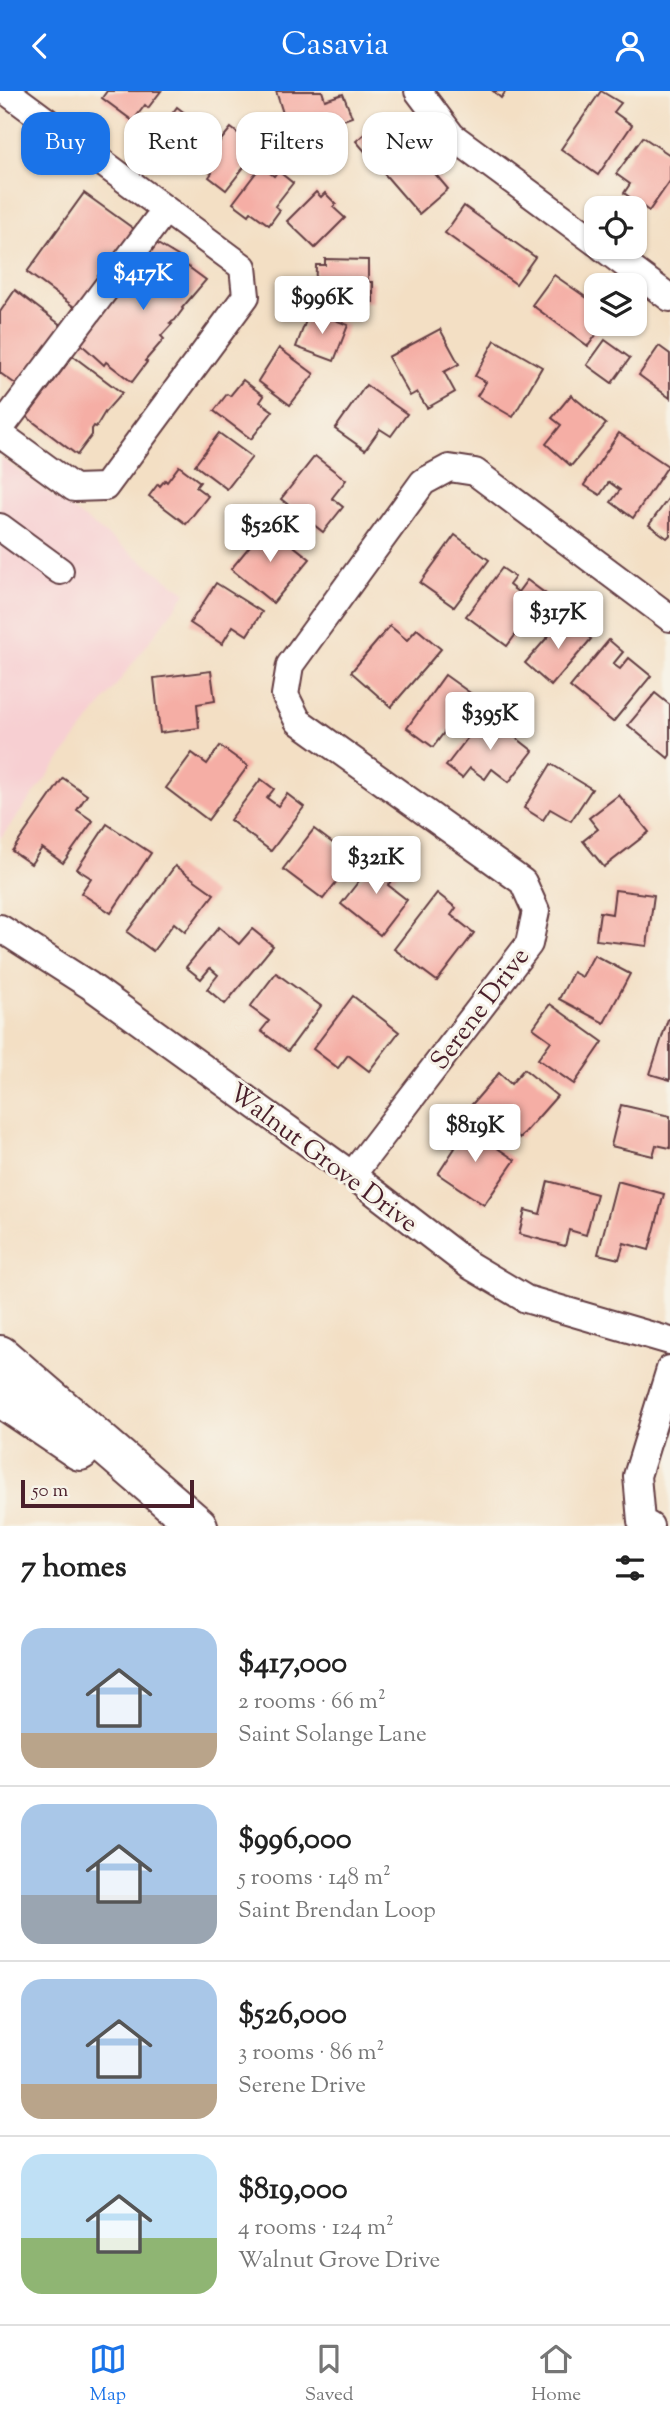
<!DOCTYPE html>
<meta charset="utf-8">
<style>
:root{--surface:#fff;--page:#f6f6f6;--text:#222;--muted:#767676;--line:#e0e0e0;--accent:#1a73e8}
body{margin:0;font-family:"Sorts Mill Goudy",serif;background:var(--page);color:var(--text);height:100vh;display:flex;flex-direction:column;font-size:26px;white-space:nowrap}
*{box-sizing:border-box;margin:0}
p{font-size:23px;color:var(--muted)}
.icon{flex:none;width:38px;height:38px;fill:none;stroke:currentColor;stroke-width:2;stroke-linecap:round;stroke-linejoin:round}
.map{position:relative;height:1435px;overflow:hidden}
.side{display:flex;flex-direction:column;background:var(--surface);flex:1}
.side>*{flex:none}
.banner{position:absolute;left:21px;top:21px;width:628px;height:63px;display:flex;gap:14px}
.fabs{position:absolute;left:584px;top:105px;display:grid;gap:14px}
.fabs a{display:grid;place-items:center;width:63px;height:63px;border-radius:14px;background:var(--surface);box-shadow:0 2px 5px #0004;font-size:35px}
.scale{position:absolute;left:21px;bottom:18px;width:173px;box-sizing:border-box;padding-left:7px;border:4px solid #4a1f2b;border-top:0;font-size:19px;line-height:24px;white-space:nowrap;color:#4a1f2b;-webkit-text-stroke:5px #f7f3e8;paint-order:stroke}
.price{position:absolute;translate:-50% -60px;padding:0 16px;border-radius:7px;background:#fff;color:#222;font-size:23px;line-height:46px;filter:drop-shadow(0 2px 4px #0008)}
.price::after{content:'';position:absolute;left:50%;top:42px;width:21px;height:16px;margin-left:-10px;background:inherit;clip-path:polygon(0 0,100% 0,50% 100%)}
.price.current{background:var(--accent);color:#fff}
ul{padding:0;list-style:none}
li{display:flex;align-items:center;gap:21px;height:175px;padding:0 21px}
li+li{border-top:2px solid var(--line)}
li span{display:grid;place-items:center;flex:none;width:196px;height:140px;border-radius:21px;color:#555}
li>.icon{margin-inline-start:auto}
span .icon{width:84px;height:84px;fill:#fffc;stroke-width:1}
li b{font-size:30px}
h2{display:flex;justify-content:space-between;align-items:center;height:84px;padding:0 21px;font-size:30px}
.tag{padding:0 24px;border-radius:21px;background:var(--surface);box-shadow:0 2px 5px #0004;font-size:24px;line-height:63px}
.tag.current{background:var(--accent);color:#fff}
header{display:flex;justify-content:space-between;align-items:center;height:91px;padding:0 21px;background:var(--accent);color:#fff;font-size:32px;font-weight:600}
.tab-bar{display:flex;justify-content:space-around;align-items:center;height:98px;border-top:2px solid var(--line);background:var(--surface);font-size:19px;color:var(--muted)}
.tab-bar a{display:grid;justify-items:center;gap:4px}
.tab-bar .current{color:var(--accent)}
.map>svg:first-child{display:block}
</style>
<header><svg class="icon" aria-label="back" viewBox="0 0 24 24"><path d="M15 5l-7 7 7 7"/></svg>Casavia<svg class="icon" aria-label="person" viewBox="0 0 24 24"><circle cx="12" cy="8" r="4"/><path d="M4 21q1-7 8-7t8 7"/></svg></header>
<div class="map">
<svg width="670" height="1435" viewBox="0 0 670 1435">
<rect width="100%" height="100%" fill="#f7f3e8"/>
<filter id="ink" filterUnits="userSpaceOnUse"><feTurbulence type="fractalNoise" baseFrequency=".0143" numOctaves="2"/><feDisplacementMap in="SourceGraphic" scale="14" xChannelSelector="R" yChannelSelector="G"/><feConvolveMatrix kernelMatrix="1 2 1 2 8 2 1 2 1" color-interpolation-filters="sRGB"/></filter>
<filter id="wash" filterUnits="userSpaceOnUse"><feTurbulence type="fractalNoise" baseFrequency=".00686" numOctaves="4" result="noise"/><feDisplacementMap in="SourceGraphic" scale="28" xChannelSelector="R" yChannelSelector="G"/><feGaussianBlur stdDeviation="1.57" result="paint"/><feColorMatrix in="noise" values="0 0 0 0 0 0 0 0 0 0 0 0 0 0 0 0 0 1.4 0 .05"/><feComposite in="paint" operator="in"/></filter>
<g filter="url(#wash)">
<rect width="100%" height="100%" fill="#f3dfc4"/>
<!-- built -->
<polygon fill="#f7cfd2" points="0,366 186,502 0,748"/>
<g id="blocks">
<!-- building -->
<g fill="#f5aea5">
<polygon points="107,0 161,0 148,17 145,14 133,30 102,7"/>
<polygon points="276,0 322,0 325,9 343,3 352,26 308,42 303,26 286,32"/>
<polygon points="493,0 506,0 501,7"/>
<polygon points="601,0 621,12 614,21 632,34 598,84 561,58"/>
<polygon points="177,16 190,26 192,23 209,36 207,39 209,40 184,72 153,49"/>
<polygon points="386,25 448,98 419,123 356,50"/>
<polygon points="231,37 244,47 241,51 255,62 226,99 209,86 212,82 195,69 210,48 217,54"/>
<polygon points="643,46 670,64 670,90 649,120 624,102 630,93 616,83"/>
<polygon points="261,75 274,85 278,80 293,92 275,115 280,119 269,134 251,121 249,124 233,112"/>
<polygon points="316,101 321,106 325,102 336,113 333,116 345,127 315,157 287,130"/>
<polygon points="84,102 134,138 99,184 100,185 77,218 27,181"/>
<polygon points="464,115 535,166 516,193 445,142"/>
<polygon points="156,152 181,167 179,169 206,189 182,217 183,218 175,229 170,232 172,233 161,245 164,248 145,270 147,271 132,291 106,271 104,274 81,253"/>
<polygon points="325,168 368,169 368,191 373,191 373,211 315,210 316,174 325,174"/>
<polygon points="554,184 597,214 597,233 604,233 588,255 532,214"/>
<polygon points="15,199 62,235 17,294 0,282 0,221"/>
<polygon points="310,219 348,234 334,270 296,256"/>
<polygon points="440,238 459,273 444,281 455,301 427,317 417,301 410,305 388,266"/>
<polygon points="495,249 542,276 513,326 477,305 486,291 475,285"/>
<polygon points="605,249 630,267 612,292 587,274"/>
<polygon points="659,255 670,263 670,307 639,284"/>
<polygon points="279,257 314,283 290,314 258,290"/>
<polygon points="73,265 122,302 105,321 96,336 94,335 92,338 92,344 77,364 27,326"/>
<polygon points="243,289 264,305 260,311 273,320 251,348 214,320 227,303 230,305"/>
<polygon points="366,294 407,323 391,345 380,338 365,359 335,338"/>
<polygon points="571,304 606,333 571,375 546,353 561,334 552,327"/>
<polygon points="219,342 252,366 227,398 195,374"/>
<polygon points="619,342 668,375 633,427 611,411 620,399 609,391 600,404 584,394"/>
<polygon points="315,365 346,389 332,407 343,416 323,441 281,408"/>
<polygon points="179,375 200,391 196,396 208,405 186,433 149,405 158,393 160,395 165,389 167,391"/>
<polygon points="670,405 670,444 667,447 649,434"/>
<polygon points="267,434 310,468 273,512 231,478"/>
<polygon points="455,444 489,469 454,516 420,492"/>
<polygon points="502,477 515,486 509,494 518,501 527,489 546,503 507,555 466,525"/>
<polygon points="216,492 262,521 247,544 233,535 222,553 190,532"/>
<polygon points="565,526 591,548 551,595 525,572"/>
<polygon points="390,535 407,549 417,538 441,558 391,616 351,581"/>
<polygon points="609,549 623,561 613,573 620,578 629,567 651,585 613,631 570,596"/>
<polygon points="211,580 215,610 197,613 199,637 160,642 154,587"/>
<polygon points="445,584 480,609 454,645 446,639 433,656 407,637"/>
<polygon points="655,602 670,614 670,664 668,667 628,634"/>
<polygon points="486,623 533,660 509,691 492,678 485,688 470,677 462,687 446,675"/>
<polygon points="220,655 248,675 208,729 166,697 192,662 207,673"/>
<polygon points="551,673 592,698 571,730 550,718 543,729 524,717"/>
<polygon points="63,687 87,704 77,719 93,730 63,772 42,757 31,773 12,760"/>
<polygon points="261,688 274,698 267,707 278,715 287,703 304,716 271,760 230,729"/>
<polygon points="619,704 649,741 604,776 583,750 598,738 589,727"/>
<polygon points="107,733 151,762 111,822 81,802 91,787 77,778"/>
<polygon points="314,738 354,768 323,808 283,778"/>
<polygon points="380,763 400,779 388,794 407,809 380,844 341,813"/>
<polygon points="175,775 214,803 185,841 174,832 153,860 127,841"/>
<polygon points="615,799 654,804 647,855 596,849 600,821 612,823"/>
<polygon points="437,802 456,817 451,824 474,842 437,890 394,858"/>
<polygon points="219,836 239,853 252,838 273,855 225,913 207,898 218,884 210,877 201,888 186,876"/>
<polygon points="594,864 630,883 604,932 559,908 573,881 582,886"/>
<polygon points="276,882 321,915 288,960 261,940 269,930 250,916"/>
<polygon points="353,905 399,941 369,980 348,964 338,977 313,958"/>
<polygon points="550,913 603,951 574,993 538,968 551,950 533,937"/>
<polygon points="668,928 670,928 670,989 650,983"/>
<polygon points="524,978 557,1005 520,1047 497,1028 490,1036 468,1018 499,982 511,993"/>
<polygon points="621,1014 670,1025 670,1057 656,1054 653,1065 611,1055"/>
<polygon points="460,1032 515,1069 484,1114 438,1083 455,1057 446,1051"/>
<polygon points="548,1090 597,1103 586,1144 569,1139 565,1155 519,1143 525,1119 540,1123"/>
<polygon points="617,1090 664,1103 649,1159 624,1152 619,1168 598,1163"/>
</g>
</g>
</g>
<g filter="url(#ink)">
<use href="#blocks" fill-opacity="0" stroke="#633c42" stroke-width="2"/>
<g fill="none" stroke-linecap="round" stroke-linejoin="round">
<defs>
<g id="minor">
<polyline points="418,0 452,45 597,152"/>
<polyline points="602,156 670,207"/>
<polyline points="0,338 165,119"/>
<polyline points="0,343 74,397 105,396 246,205 243,176 6,0"/>
<polyline points="0,436 60,480"/>
<polyline points="0,837 89,894 352,1084 469,1174 526,1208 670,1250"/>
<polyline points="352,1084 529,853 536,820 523,791 298,630 285,604 290,574 423,391 449,377 475,381 670,527"/>
<polyline points="650,1435 641,1430 637,1385 670,1278"/>
</g>
<g id="highway">
<polyline points="0,1264 198,1435"/>
<polyline points="0,1306 80,1360"/>
</g>
</defs>
<!-- minor casing -->
<use href="#minor" stroke="#633c42" stroke-width="30"/>
<!-- highway casing -->
<use href="#highway" stroke="#633c42" stroke-width="42"/>
<!-- minor -->
<use href="#minor" stroke="#fff" stroke-width="26"/>
<!-- highway -->
<use href="#highway" stroke="#fff" stroke-width="38"/>
</g>
</g>
<g text-anchor="middle" stroke-width="6" stroke-linejoin="round" paint-order="stroke">
<!-- street labels -->
<g font-size="26" fill="#4a1f2b" stroke="#f7f3e8">
<text transform="translate(479 917) rotate(-53)" y="9">Serene Drive</text>
<text transform="translate(324 1066) rotate(37)" y="9">Walnut Grove Drive</text>
</g>
</g>
</svg>
<div class="fabs">
<a><svg class="icon" aria-label="locate" viewBox="0 0 24 24"><circle cx="12" cy="12" r="6"/><path d="M12 2v4M12 18v4M2 12h4M18 12h4"/></svg></a>
<a><svg class="icon" aria-label="layers" viewBox="0 0 24 24"><path d="M12 4l9 5-9 5-9-5zM3 14l9 5 9-5"/></svg></a>
</div>
<div class="scale">50 m</div>
<b class="price current" style="left:143px;top:221px">$417K</b>
<b class="price" style="left:322px;top:245px">$996K</b>
<b class="price" style="left:270px;top:473px">$526K</b>
<b class="price" style="left:558px;top:560px">$317K</b>
<b class="price" style="left:490px;top:661px">$395K</b>
<b class="price" style="left:376px;top:805px">$321K</b>
<b class="price" style="left:475px;top:1073px">$819K</b>
<div class="banner">
<a class="tag current">Buy</a>
<a class="tag">Rent</a>
<a class="tag">Filters</a>
<a class="tag">New</a>
</div>
</div>
<section class="side">
<h2>7 homes<svg class="icon" aria-label="filters" viewBox="0 0 24 24"><path d="M4 7h16M4 17h16"/><circle cx="9" cy="7" r="2"/><circle cx="15" cy="17" r="2"/></svg></h2>
<ul>
<li><span style="background:linear-gradient(#a9c7e8 75%,#b9a48a 0)"><svg class="icon" aria-label="home" viewBox="0 0 24 24"><path d="M3 11l9-7 9 7M6 9v11h12V9"/></svg></span><div><b>$417,000</b><p>2 rooms · 66 m²</p><p>Saint Solange Lane</p></div></li>
<li><span style="background:linear-gradient(#a9c7e8 65%,#9aa5b1 0)"><svg class="icon" aria-label="home" viewBox="0 0 24 24"><path d="M3 11l9-7 9 7M6 9v11h12V9"/></svg></span><div><b>$996,000</b><p>5 rooms · 148 m²</p><p>Saint Brendan Loop</p></div></li>
<li><span style="background:linear-gradient(#a9c7e8 75%,#b9a48a 0)"><svg class="icon" aria-label="home" viewBox="0 0 24 24"><path d="M3 11l9-7 9 7M6 9v11h12V9"/></svg></span><div><b>$526,000</b><p>3 rooms · 86 m²</p><p>Serene Drive</p></div></li>
<li><span style="background:linear-gradient(#bfe0f5 60%,#8fb573 0)"><svg class="icon" aria-label="home" viewBox="0 0 24 24"><path d="M3 11l9-7 9 7M6 9v11h12V9"/></svg></span><div><b>$819,000</b><p>4 rooms · 124 m²</p><p>Walnut Grove Drive</p></div></li>
</ul>
</section>
<nav class="tab-bar">
<a class="current"><svg class="icon" aria-label="map" viewBox="0 0 24 24"><path d="M3 6l6-2 6 2 6-2v14l-6 2-6-2-6 2zM9 4v14M15 6v14"/></svg>Map</a>
<a><svg class="icon" aria-label="saved" viewBox="0 0 24 24"><path d="M7 4h10v16l-5-4-5 4z"/></svg>Saved</a>
<a><svg class="icon" aria-label="home" viewBox="0 0 24 24"><path d="M3 11l9-7 9 7M6 9v11h12V9"/></svg>Home</a>
</nav>
